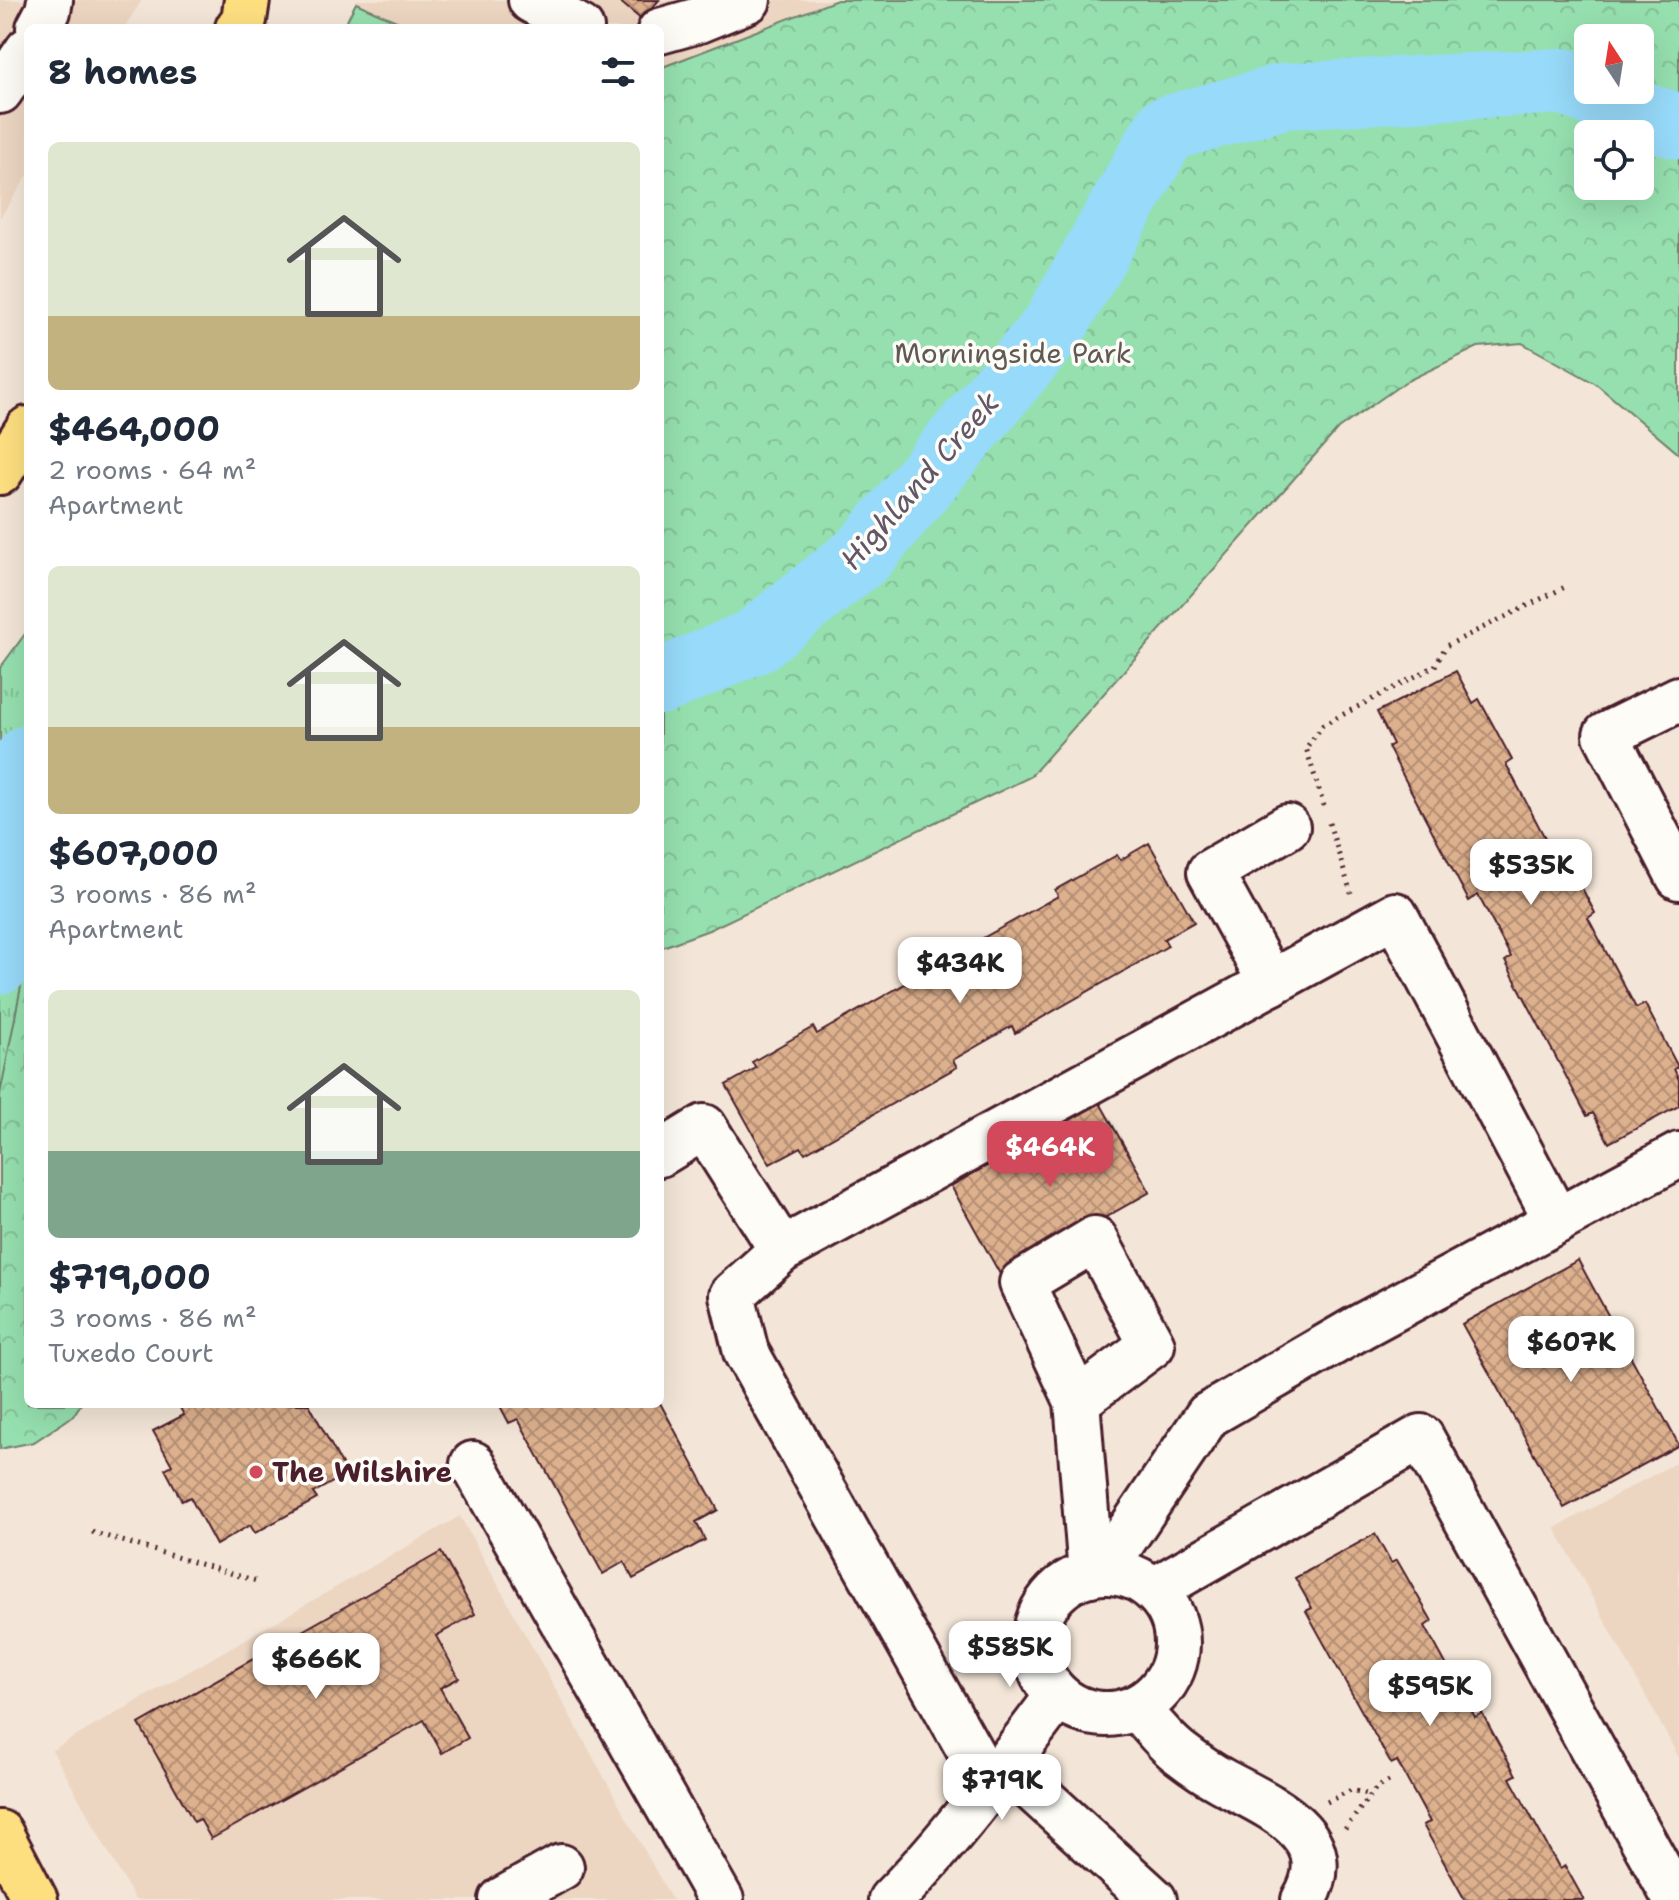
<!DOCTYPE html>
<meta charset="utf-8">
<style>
:root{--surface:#fff;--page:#f2f2f3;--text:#1f2937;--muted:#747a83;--accent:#d1495b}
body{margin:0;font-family:"Shantell Sans",sans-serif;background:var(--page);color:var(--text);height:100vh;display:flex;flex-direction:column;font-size:30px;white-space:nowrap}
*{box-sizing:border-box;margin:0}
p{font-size:26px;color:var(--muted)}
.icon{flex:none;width:44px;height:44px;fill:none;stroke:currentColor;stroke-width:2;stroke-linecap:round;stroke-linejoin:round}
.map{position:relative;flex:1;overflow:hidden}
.panel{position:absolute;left:24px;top:24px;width:640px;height:1384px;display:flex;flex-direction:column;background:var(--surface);border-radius:12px;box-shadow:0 8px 32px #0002}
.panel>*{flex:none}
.needle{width:52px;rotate:348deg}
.controls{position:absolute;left:1574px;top:24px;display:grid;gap:16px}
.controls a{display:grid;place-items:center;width:80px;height:80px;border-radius:12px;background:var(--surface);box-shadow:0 8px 32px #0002;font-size:40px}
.price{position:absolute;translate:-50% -68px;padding:0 18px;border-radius:16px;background:#fff;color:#222;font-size:26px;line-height:52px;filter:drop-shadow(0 2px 4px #0008)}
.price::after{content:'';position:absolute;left:50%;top:48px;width:24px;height:18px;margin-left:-12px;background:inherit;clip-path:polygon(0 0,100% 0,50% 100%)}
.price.on{background:var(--accent);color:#fff}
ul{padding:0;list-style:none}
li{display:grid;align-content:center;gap:16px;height:424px;padding:0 24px}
li span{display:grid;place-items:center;height:248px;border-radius:12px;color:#555}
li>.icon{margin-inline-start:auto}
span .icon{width:144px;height:144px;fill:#fffc;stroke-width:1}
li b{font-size:34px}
h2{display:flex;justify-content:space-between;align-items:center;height:96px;padding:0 24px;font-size:34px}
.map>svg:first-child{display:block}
</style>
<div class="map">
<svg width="1679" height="1900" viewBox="0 0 1679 1900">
<defs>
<pattern id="grass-tufts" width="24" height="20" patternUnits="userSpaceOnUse" patternTransform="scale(2)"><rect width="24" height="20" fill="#96e0af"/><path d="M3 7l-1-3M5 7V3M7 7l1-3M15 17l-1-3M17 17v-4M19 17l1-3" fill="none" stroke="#83c097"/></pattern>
<pattern id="forest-crowns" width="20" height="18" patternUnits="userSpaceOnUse" patternTransform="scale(2)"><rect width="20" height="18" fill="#96e0af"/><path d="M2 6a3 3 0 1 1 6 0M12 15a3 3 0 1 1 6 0" fill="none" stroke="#83c097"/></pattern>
<pattern id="building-cross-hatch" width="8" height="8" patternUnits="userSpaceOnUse" patternTransform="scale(2)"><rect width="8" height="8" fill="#ddb18e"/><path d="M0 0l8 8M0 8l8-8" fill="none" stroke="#b58f74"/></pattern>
</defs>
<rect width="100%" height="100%" fill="#f3e6d8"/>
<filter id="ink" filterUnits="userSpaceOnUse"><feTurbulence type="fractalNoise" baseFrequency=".0125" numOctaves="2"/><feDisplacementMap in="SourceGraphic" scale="16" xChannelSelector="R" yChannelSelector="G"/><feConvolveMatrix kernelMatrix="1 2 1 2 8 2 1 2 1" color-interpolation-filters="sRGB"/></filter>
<g filter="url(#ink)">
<!-- built -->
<g fill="#ecd6c2">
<polygon points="0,0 142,0 124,28 28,28 28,175 0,218"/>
<polygon points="356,0 891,0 660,76 660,28 412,28 356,3"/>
<polygon points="1679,1461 1679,1758 1555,1528"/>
<polygon points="460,1516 672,1900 135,1900 52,1750"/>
</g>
<!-- grass -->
<g fill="url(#grass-tufts)" stroke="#70806d" stroke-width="2">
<polygon points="356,3 412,28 343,28"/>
<polygon points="28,630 28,1363 0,1379 0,668"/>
</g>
<!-- forest -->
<g fill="url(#forest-crowns)" stroke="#70806d" stroke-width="2" fill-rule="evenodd">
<path d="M837,0H1679V454L1596,384L1522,343L1478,347L1405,382L1338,429L1030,777L709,930L660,948V68ZM1588,38H1640V90H1588ZM1588,134H1640V186H1588Z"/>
<polygon points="28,950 28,1404 81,1404 73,1416 34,1442 0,1449 0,1095"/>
</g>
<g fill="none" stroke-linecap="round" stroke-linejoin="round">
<!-- river -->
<g stroke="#97daf9" stroke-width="66">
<polyline points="660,682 755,641 864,554 1055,325 1166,129 1284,96 1563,81 1647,117 1679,126"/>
<polyline points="0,961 10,944 2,805 28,758"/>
</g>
</g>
<!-- building -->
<g fill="url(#building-cross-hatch)" stroke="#4a1f2b" stroke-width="2">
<polygon points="618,0 659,0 642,20"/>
<polygon points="1456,671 1473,703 1479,699 1512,760 1506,764 1554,855 1562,850 1595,913 1588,918 1636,1008 1645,1004 1678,1067 1674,1069 1679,1080 1679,1106 1609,1143 1593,1113 1587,1116 1505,961 1511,957 1478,895 1469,901 1388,747 1393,744 1377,712"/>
<polygon points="1149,843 1194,922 1164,939 1168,946 1015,1033 1012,1026 953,1060 957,1067 805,1153 801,1147 770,1164 726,1085 756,1068 752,1062 813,1027 817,1034 908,982 905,976 964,942 967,947 1058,896 1055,890 1117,855 1120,860"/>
<polygon points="1100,1103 1150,1192 1001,1276 951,1186"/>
<polygon points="1578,1260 1679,1445 1564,1508 1462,1324"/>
<polygon points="660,1403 718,1510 696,1522 705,1540 633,1579 624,1562 603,1574 518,1419 509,1423 499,1404"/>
<polygon points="178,1404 309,1404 347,1474 313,1493 317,1499 255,1533 250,1525 216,1545 190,1497 182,1501 165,1469 172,1465 153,1431 184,1415"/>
<polygon points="1375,1534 1391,1563 1397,1560 1432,1621 1425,1626 1475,1717 1482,1713 1516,1775 1510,1778 1560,1869 1565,1866 1584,1900 1465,1900 1423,1825 1430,1822 1397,1761 1391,1764 1306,1611 1312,1608 1295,1578"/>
<polygon points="441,1552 475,1614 436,1636 459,1678 440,1688 468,1738 442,1753 424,1720 211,1839 200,1819 194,1822 139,1724"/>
</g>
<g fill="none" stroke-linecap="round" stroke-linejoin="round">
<defs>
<g id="minor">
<polyline points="531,0 581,28"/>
<polyline points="39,28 48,11 50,0"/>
<polyline points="660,31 699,20 748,0"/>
<polyline points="0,91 28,50"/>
<polyline points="1679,699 1606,735 1679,877"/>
<polyline points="1271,983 1210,872 1287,827"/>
<polyline points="660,1154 704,1127 782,1250"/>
<polyline points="1077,1401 1152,1345 1095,1239 1022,1283 1077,1401 1091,1574"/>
<polyline points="473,1464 721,1900"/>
<circle cx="1106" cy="1643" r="71"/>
<polyline points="1102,1572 1208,1415 1360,1327 1679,1155"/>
<polyline points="1154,1590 1421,1437 1676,1900"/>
<path d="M1137,1708C1151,1723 1164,1741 1180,1753C1193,1763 1207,1773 1222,1781C1266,1805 1343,1834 1304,1900"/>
<polyline points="1006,1765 1154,1900"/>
<polyline points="989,1785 746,1352 732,1295 782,1250 1395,915 1557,1221"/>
<polyline points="502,1900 561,1867"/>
<path d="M891,1900C952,1838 1005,1766 1057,1697"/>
</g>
<g id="major">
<polyline points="238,28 244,20 247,0"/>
<polyline points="0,472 28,429"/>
<polyline points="0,1833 35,1900"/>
</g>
</defs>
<!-- minor casing -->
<use href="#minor" stroke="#4a1f2b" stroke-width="50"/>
<!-- major casing -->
<use href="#major" stroke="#4a1f2b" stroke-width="50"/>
<!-- path -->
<g stroke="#4a1f2b" stroke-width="5" stroke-dasharray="2 6" stroke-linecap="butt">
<polyline points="1324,806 1306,748 1323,725 1435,666 1446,646 1565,587"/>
<polyline points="1329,823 1351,893"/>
<polyline points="92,1532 260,1582"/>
<polyline points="1327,1802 1351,1790 1371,1795"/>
<polyline points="1345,1829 1376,1788 1391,1780"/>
</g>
<!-- minor -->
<use href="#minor" stroke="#fdfcf7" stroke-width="44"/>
<!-- major -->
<use href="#major" stroke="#fedf80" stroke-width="44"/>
</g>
</g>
<!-- markers -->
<circle fill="#d1495b" stroke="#fdfcf7" stroke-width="3" cx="256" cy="1472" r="8"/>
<g text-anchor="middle" stroke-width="7" stroke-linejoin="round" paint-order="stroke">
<!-- park labels -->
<g font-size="28" fill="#615953" stroke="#fdfcf7">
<text x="1013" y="363">Morningside Park</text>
</g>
<!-- poi labels -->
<g font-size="28" font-weight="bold" fill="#4a1f2b" stroke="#fdfcf7" text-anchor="start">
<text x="272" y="1482">The Wilshire</text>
</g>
<!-- water labels -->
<g font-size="30" font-style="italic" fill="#615769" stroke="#fdfcf7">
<text transform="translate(920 481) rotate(-49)" y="10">Highland Creek</text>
</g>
</g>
</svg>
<div class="controls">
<a><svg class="needle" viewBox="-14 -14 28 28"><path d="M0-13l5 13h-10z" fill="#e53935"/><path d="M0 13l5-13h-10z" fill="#747a83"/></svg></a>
<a><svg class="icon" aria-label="locate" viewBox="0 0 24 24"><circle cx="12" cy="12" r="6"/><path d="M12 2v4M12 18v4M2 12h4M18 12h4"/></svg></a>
</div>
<b class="price" style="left:1531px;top:907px">$535K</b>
<b class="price" style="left:960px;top:1005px">$434K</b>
<b class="price on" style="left:1050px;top:1189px">$464K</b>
<b class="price" style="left:1571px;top:1384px">$607K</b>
<b class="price" style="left:1010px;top:1689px">$585K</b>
<b class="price" style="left:316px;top:1701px">$666K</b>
<b class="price" style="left:1430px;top:1728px">$595K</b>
<b class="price" style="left:1002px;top:1822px">$719K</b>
<section class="panel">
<h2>8 homes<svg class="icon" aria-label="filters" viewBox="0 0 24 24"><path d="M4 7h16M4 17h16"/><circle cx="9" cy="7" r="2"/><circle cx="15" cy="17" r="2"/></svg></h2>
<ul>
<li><span style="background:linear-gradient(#dfe7d0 70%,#c2b280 0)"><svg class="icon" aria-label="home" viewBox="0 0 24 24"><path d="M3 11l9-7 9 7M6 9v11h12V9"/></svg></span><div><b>$464,000</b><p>2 rooms · 64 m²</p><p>Apartment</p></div></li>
<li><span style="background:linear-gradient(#dfe7d0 65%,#c2b280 0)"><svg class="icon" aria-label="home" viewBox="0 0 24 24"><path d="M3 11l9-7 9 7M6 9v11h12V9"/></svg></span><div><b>$607,000</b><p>3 rooms · 86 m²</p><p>Apartment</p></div></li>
<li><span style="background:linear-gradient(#dfe7d0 65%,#7fa58c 0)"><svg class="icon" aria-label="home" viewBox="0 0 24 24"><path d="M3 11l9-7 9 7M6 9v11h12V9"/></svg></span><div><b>$719,000</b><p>3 rooms · 86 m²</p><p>Tuxedo Court</p></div></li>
</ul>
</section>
</div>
